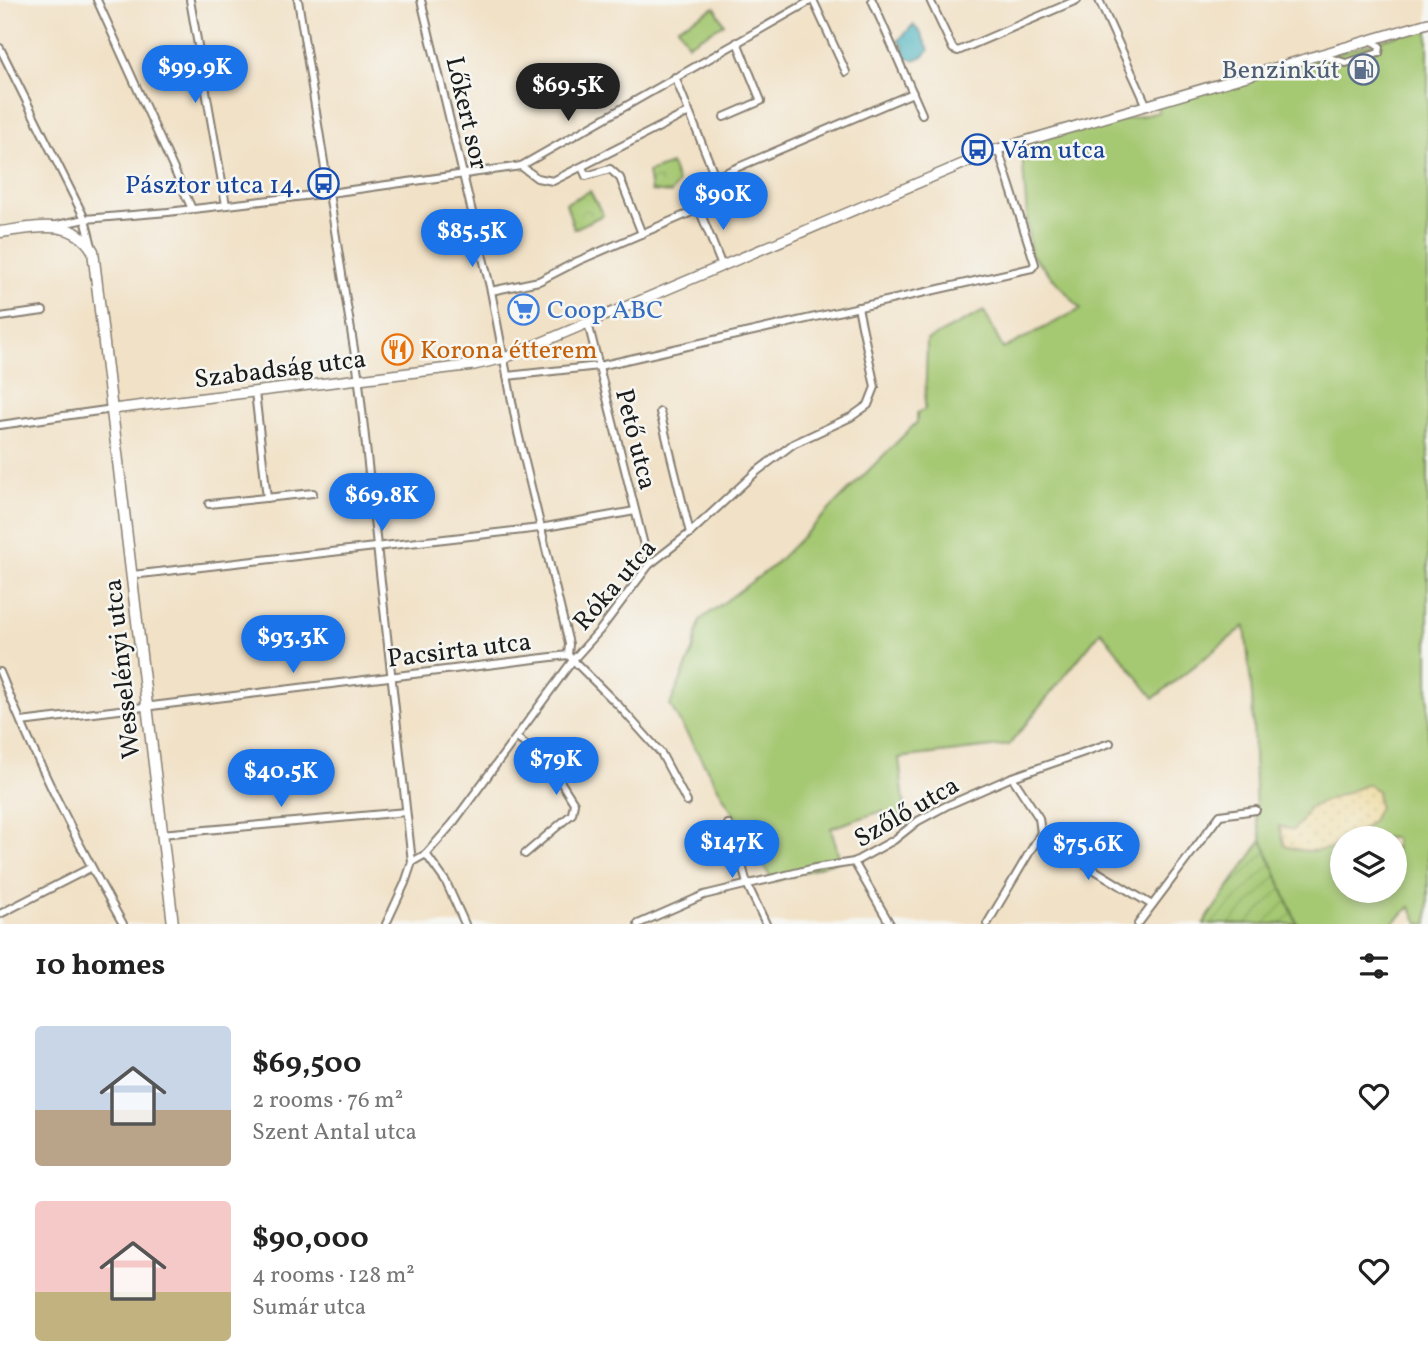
<!DOCTYPE html>
<meta charset="utf-8">
<style>
:root{--surface:#fff;--page:#f2f2f2;--text:#222;--muted:#767676;--accent:#1a73e8}
body{margin:0;font-family:Vollkorn,serif;background:var(--page);color:var(--text);height:100vh;display:flex;flex-direction:column;font-size:26px;white-space:nowrap}
*{box-sizing:border-box;margin:0}
p{font-size:23px;color:var(--muted)}
.icon{flex:none;width:38px;height:38px;fill:none;stroke:currentColor;stroke-width:2;stroke-linecap:round;stroke-linejoin:round}
.map{position:relative;height:924px;overflow:hidden}
.drawer{display:flex;flex-direction:column;background:var(--surface);flex:1}
.drawer>*{flex:none}
.controls{position:absolute;left:1330px;top:826px;display:grid;gap:14px}
.controls a{display:grid;place-items:center;width:77px;height:77px;border-radius:50%;background:var(--surface);box-shadow:0 4px 10px #0003;font-size:35px}
.price{position:absolute;translate:-50% -60px;padding:0 16px;border-radius:24px;background:var(--accent);color:#fff;font-size:23px;line-height:46px;filter:drop-shadow(0 2px 4px #0008)}
.price::after{content:'';position:absolute;left:50%;top:42px;width:21px;height:16px;margin-left:-10px;background:inherit;clip-path:polygon(0 0,100% 0,50% 100%)}
.price.current{background:#222;color:#fff}
ul{padding:0;list-style:none}
li{display:flex;align-items:center;gap:21px;height:175px;padding:0 35px}
li span{display:grid;place-items:center;flex:none;width:196px;height:140px;border-radius:7px;color:#555}
li>.icon{margin-inline-start:auto}
span .icon{width:84px;height:84px;fill:#fffc;stroke-width:1}
li b{font-size:30px}
h2{display:flex;justify-content:space-between;align-items:center;height:84px;padding:0 35px;font-size:30px}
.map>svg:first-child{display:block}
</style>
<div class="map">
<svg width="1428" height="924" viewBox="0 0 1428 924">
<defs>
<pattern id="sand-dots" width="8" height="8" patternUnits="userSpaceOnUse" patternTransform="scale(1.75)"><rect width="8" height="8" fill="#eeda9e"/><path d="M2 2h.1M6 6h.1" fill="none" stroke="#ccba88" stroke-width="1.8" stroke-linecap="round"/></pattern>
<pattern id="park-crowns" width="20" height="18" patternUnits="userSpaceOnUse" patternTransform="scale(1.75)"><rect width="20" height="18" fill="#a5c872"/><path d="M2 6a3 3 0 1 1 6 0M12 15a3 3 0 1 1 6 0" fill="none" stroke="#8dab62"/></pattern>
<pattern id="garden-furrows" width="10" height="10" patternUnits="userSpaceOnUse" patternTransform="scale(1.75)"><rect width="10" height="10" fill="#a5c872"/><path d="M-1 1l2-2M0 10L10 0M9 11l2-2" fill="none" stroke="#8dab62"/></pattern>
</defs>
<rect width="100%" height="100%" fill="#f6f6f2"/>
<filter id="ink" filterUnits="userSpaceOnUse"><feTurbulence type="fractalNoise" baseFrequency=".0143" numOctaves="2"/><feDisplacementMap in="SourceGraphic" scale="14" xChannelSelector="R" yChannelSelector="G"/><feConvolveMatrix kernelMatrix="1 2 1 2 8 2 1 2 1" color-interpolation-filters="sRGB"/></filter>
<filter id="wash" filterUnits="userSpaceOnUse"><feTurbulence type="fractalNoise" baseFrequency=".00686" numOctaves="4" result="noise"/><feDisplacementMap in="SourceGraphic" scale="28" xChannelSelector="R" yChannelSelector="G"/><feGaussianBlur stdDeviation="1.57" result="paint"/><feColorMatrix in="noise" values="0 0 0 0 0 0 0 0 0 0 0 0 0 0 0 0 0 1.4 0 .05"/><feComposite in="paint" operator="in"/></filter>
<g filter="url(#wash)">
<rect width="100%" height="100%" fill="#f1e1c6"/>
<!-- grass -->
<g fill="#a5c872" stroke="#607247" stroke-width="2" fill-rule="evenodd">
<polygon points="715,7 724,24 688,44 678,27"/>
<path d="M1428,26V924H1419L1410,907L1392,924H1297L1262,840L1256,816L1252,696L1245,626L1154,698L1101,631L1009,745L899,758L907,828L882,811L831,828L840,860L773,882L670,705L693,651L700,620L773,566L917,422V413L925,409L927,340L984,311L1003,349L1081,309L1030,253L1021,143L1159,112L1157,106ZM1342,838H1395V891H1342Z"/>
</g>
<!-- sand -->
<path fill="url(#sand-dots)" stroke="#857b5d" stroke-width="2" d="M1368,784L1377,791L1379,807L1372,821L1355,838H1342V845C1322,851 1306,854 1285,846L1279,826L1293,830L1302,821L1308,808Z"/>
<!-- park -->
<g fill="url(#park-crowns)" stroke="#607247" stroke-width="2">
<polygon points="671,164 678,183 671,193 651,191 648,172"/>
<polygon points="590,191 603,215 574,229 566,203"/>
</g>
<!-- garden -->
<polygon fill="url(#garden-furrows)" stroke="#607247" stroke-width="2" points="1262,840 1297,924 1203,924"/>
<!-- water -->
<polygon fill="#3faebb" stroke="#2e656c" stroke-width="2" points="913,25 920,32 929,50 924,56 914,60 904,57 902,52 904,46 898,41"/>
</g>
<g filter="url(#ink)">
<g fill="none" stroke-linecap="round" stroke-linejoin="round">
<defs>
<g id="minor">
<polyline points="97,0 192,209"/>
<polyline points="190,0 226,205"/>
<polyline points="298,0 358,374 412,862"/>
<polyline points="421,0 491,291 518,433 569,644 568,655 619,706 661,753 687,802"/>
<polyline points="813,0 846,72"/>
<polyline points="872,0 922,114"/>
<polyline points="930,0 953,49 958,51 1077,0"/>
<polyline points="1099,0 1146,104"/>
<polyline points="0,48 85,219 92,246"/>
<polyline points="1320,55 1346,63 1379,53 1380,47 1371,39"/>
<polyline points="724,117 761,101 737,42"/>
<polyline points="521,166 537,178 553,181 689,112"/>
<polyline points="582,167 586,176 610,169 620,178 642,234"/>
<polyline points="715,177 913,93"/>
<polyline points="699,209 722,266"/>
<polyline points="57,225 85,219 168,212 330,193 521,166 812,0"/>
<path d="M491,291L539,281L578,261L699,209C710,201 714,194 717,181L675,77"/>
<polyline points="0,317 43,311"/>
<polyline points="588,323 649,565"/>
<polyline points="507,376 599,366 1032,268 1035,264 998,149"/>
<polyline points="255,392 267,498"/>
<polyline points="660,412 690,533"/>
<polyline points="0,425 113,409"/>
<polyline points="209,504 313,493"/>
<polyline points="132,575 540,528 635,511"/>
<path d="M0,672C35,759 77,843 123,924"/>
<polyline points="21,722 568,655"/>
<polyline points="517,738 548,762 574,803 572,814 525,854"/>
<polyline points="728,824 738,850 747,884 766,924"/>
<polyline points="161,834 406,812"/>
<polyline points="1039,836 1152,905"/>
<polyline points="426,854 446,882 465,924"/>
<polyline points="854,862 890,924"/>
<polyline points="0,914 90,868"/>
<polyline points="386,924 405,883 412,862 426,854 453,823 573,660 600,630 649,565 690,533 756,472 793,444 851,417 868,405 875,387 858,307"/>
<polyline points="638,924 704,895 815,868 854,862 894,840 918,821 946,806 1010,778 1110,743"/>
<polyline points="987,924 1041,833 1039,818 1012,777"/>
<polyline points="1138,924 1220,815 1256,810"/>
</g>
<polyline id="secondary" points="113,409 474,365 505,358 998,149 1428,23"/>
<path id="primary" d="M0,232C33,228 73,216 93,251L173,924"/>
</defs>
<!-- minor casing -->
<use href="#minor" stroke="#867e71" stroke-width="10"/>
<!-- secondary casing -->
<use href="#secondary" stroke="#867e71" stroke-width="12"/>
<!-- primary casing -->
<use href="#primary" stroke="#867e71" stroke-width="13"/>
<!-- minor -->
<use href="#minor" stroke="#fff" stroke-width="6"/>
<!-- secondary -->
<use href="#secondary" stroke="#fff" stroke-width="9"/>
<!-- primary -->
<use href="#primary" stroke="#fff" stroke-width="10"/>
</g>
</g>
<!-- icons -->
<defs>
<symbol id="fuel-ring" viewBox="-11 -11 22 22"><circle r="9.5" fill="#f6f6f2" stroke="#5c6f8a" stroke-width="1.5"/><path d="M-5.5-6h7V0h2V4h1.3V-2.5L3-4.5l.8-.8L6-3V5H2.5V1h-1V6h-7ZM-4.2-4.7v3.2H.2V-4.7Z" fill="#5c6f8a"/></symbol>
<symbol id="bus-ring" viewBox="-11 -11 22 22"><circle r="9.5" fill="#f6f6f2" stroke="#1a4fb4" stroke-width="1.5"/><path d="M-5-6H5V4H4V6H2V4H-2V6H-4V4H-5ZM-3.5-4V0h7V-4ZM-3.5 1.2v1.5H-2V1.2ZM2 1.2v1.5H3.5V1.2Z" fill="#1a4fb4"/></symbol>
<symbol id="supermarket-ring" viewBox="-11 -11 22 22"><circle r="9.5" fill="#f6f6f2" stroke="#3f7fe0" stroke-width="1.5"/><path d="M-6-5.5h2.5l.6 2H6L4.5 2H-2.5L-4.4-4H-6ZM-1.5 3.2a1.3 1.3 0 1 0 .1 0ZM3 3.2a1.3 1.3 0 1 0 .1 0Z" fill="#3f7fe0"/></symbol>
<symbol id="restaurant-ring" viewBox="-11 -11 22 22"><circle r="9.5" fill="#f6f6f2" stroke="#e8710a" stroke-width="1.5"/><path d="M-5-6h1v4h1v-4h1v4h1v-4h1v5L-1.5 .5V6h-2V.5L-5-1ZM5-6V6H3V1.5H1.5Q1.5-4 5-6Z" fill="#e8710a"/></symbol>
</defs>
<g fill-rule="evenodd">
<use href="#fuel-ring" x="1346" y="52" width="35" height="35"/>
<use href="#bus-ring" x="960" y="132" width="35" height="35"/>
<use href="#bus-ring" x="306" y="166" width="35" height="35"/>
<use href="#supermarket-ring" x="506" y="292" width="35" height="35"/>
<use href="#restaurant-ring" x="380" y="332" width="35" height="35"/>
</g>
<g text-anchor="middle" stroke-width="5" stroke-linejoin="round" paint-order="stroke">
<!-- service labels -->
<g font-size="26" fill="#4e5e75" stroke="#f6f6f2" text-anchor="end">
<text x="1340" y="78">Benzinkút</text>
</g>
<!-- street labels -->
<g font-size="26" fill="#1c1c1c" stroke="#f6f6f2">
<text transform="translate(468 113) rotate(77)" y="9">Lőkert sor</text>
<text transform="translate(280 368) rotate(-7)" y="9">Szabadság utca</text>
<text transform="translate(637 439) rotate(76)" y="9">Pető utca</text>
<text transform="translate(614 584) rotate(-49)" y="9">Róka utca</text>
<text transform="translate(459 649) rotate(-7)" y="9">Pacsirta utca</text>
<text transform="translate(121 669) rotate(-96)" y="9">Wesselényi utca</text>
<text transform="translate(906 811) rotate(-30)" y="9">Szőlő utca</text>
</g>
<!-- transit labels -->
<g font-size="26" fill="#164399" stroke="#f6f6f2" text-anchor="start">
<text x="1001" y="158">Vám utca</text>
<text x="301" y="193" text-anchor="end">Pásztor utca 14.</text>
</g>
<!-- shop labels -->
<g font-size="26" fill="#366cbe" stroke="#f6f6f2" text-anchor="start">
<text x="547" y="318">Coop ABC</text>
</g>
<!-- food labels -->
<g font-size="26" fill="#c56008" stroke="#f6f6f2" text-anchor="start">
<text x="420" y="358">Korona étterem</text>
</g>
</g>
</svg>
<div class="controls">
<a><svg class="icon" aria-label="layers" viewBox="0 0 24 24"><path d="M12 4l9 5-9 5-9-5zM3 14l9 5 9-5"/></svg></a>
</div>
<b class="price" style="left:195px;top:105px">$99.9K</b>
<b class="price current" style="left:568px;top:123px">$69.5K</b>
<b class="price" style="left:723px;top:232px">$90K</b>
<b class="price" style="left:472px;top:269px">$85.5K</b>
<b class="price" style="left:382px;top:533px">$69.8K</b>
<b class="price" style="left:293px;top:675px">$93.3K</b>
<b class="price" style="left:556px;top:797px">$79K</b>
<b class="price" style="left:281px;top:809px">$40.5K</b>
<b class="price" style="left:732px;top:880px">$147K</b>
<b class="price" style="left:1088px;top:882px">$75.6K</b>
</div>
<section class="drawer">
<h2>10 homes<svg class="icon" aria-label="filters" viewBox="0 0 24 24"><path d="M4 7h16M4 17h16"/><circle cx="9" cy="7" r="2"/><circle cx="15" cy="17" r="2"/></svg></h2>
<ul>
<li><span style="background:linear-gradient(#c9d6e8 60%,#b9a48a 0)"><svg class="icon" aria-label="home" viewBox="0 0 24 24"><path d="M3 11l9-7 9 7M6 9v11h12V9"/></svg></span><div><b>$69,500</b><p>2 rooms · 76 m²</p><p>Szent Antal utca</p></div><svg class="icon" aria-label="heart" viewBox="0 0 24 24"><path d="M12 20l-8-8c-3-5 5-10 8-4 3-6 11-1 8 4z"/></svg></li>
<li><span style="background:linear-gradient(#f6c9c9 65%,#c2b280 0)"><svg class="icon" aria-label="home" viewBox="0 0 24 24"><path d="M3 11l9-7 9 7M6 9v11h12V9"/></svg></span><div><b>$90,000</b><p>4 rooms · 128 m²</p><p>Sumár utca</p></div><svg class="icon" aria-label="heart" viewBox="0 0 24 24"><path d="M12 20l-8-8c-3-5 5-10 8-4 3-6 11-1 8 4z"/></svg></li>
</ul>
</section>
